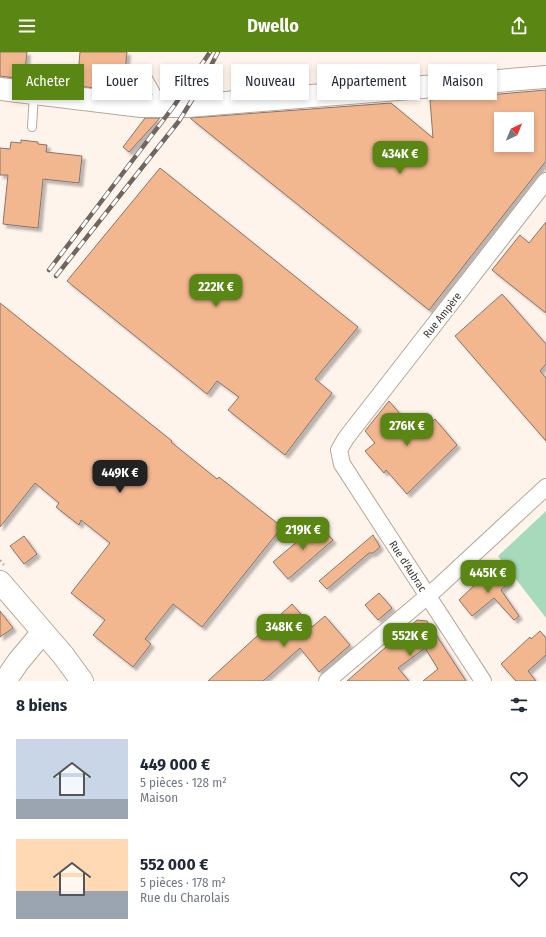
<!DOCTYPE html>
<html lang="fr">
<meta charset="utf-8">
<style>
:root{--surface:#fff;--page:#f6f6f7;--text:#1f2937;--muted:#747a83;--accent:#5a8613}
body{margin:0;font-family:"Fira Sans Condensed",sans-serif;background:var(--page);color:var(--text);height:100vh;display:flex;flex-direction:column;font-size:15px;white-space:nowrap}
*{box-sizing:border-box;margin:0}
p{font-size:13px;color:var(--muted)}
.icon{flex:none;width:22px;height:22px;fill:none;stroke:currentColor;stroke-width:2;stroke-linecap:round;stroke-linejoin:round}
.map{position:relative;height:629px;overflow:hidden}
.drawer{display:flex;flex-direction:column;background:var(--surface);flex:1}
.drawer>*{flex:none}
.guide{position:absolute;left:12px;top:12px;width:522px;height:36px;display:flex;gap:8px}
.needle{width:26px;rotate:43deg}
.buttons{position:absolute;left:494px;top:60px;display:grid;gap:8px}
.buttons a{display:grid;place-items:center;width:40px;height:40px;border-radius:0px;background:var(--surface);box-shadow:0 2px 6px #0003;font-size:20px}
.price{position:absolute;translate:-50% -34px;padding:0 9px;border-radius:8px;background:var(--accent);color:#fff;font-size:13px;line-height:26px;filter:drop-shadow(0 1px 2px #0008)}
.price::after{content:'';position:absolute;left:50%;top:24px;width:12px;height:9px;margin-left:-6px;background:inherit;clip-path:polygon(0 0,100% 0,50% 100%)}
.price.on{background:#222;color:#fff}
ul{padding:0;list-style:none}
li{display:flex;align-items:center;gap:12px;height:100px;padding:0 16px}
li span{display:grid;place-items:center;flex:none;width:112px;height:80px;border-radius:0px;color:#555}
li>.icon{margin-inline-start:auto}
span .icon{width:48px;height:48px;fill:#fffc;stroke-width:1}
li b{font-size:17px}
h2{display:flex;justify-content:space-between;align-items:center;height:48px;padding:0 16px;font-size:17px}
.pill{padding:0 14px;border-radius:0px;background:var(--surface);box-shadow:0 2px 6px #0003;font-size:14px;line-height:36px}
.pill.on{background:var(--accent);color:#fff}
header{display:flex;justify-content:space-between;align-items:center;height:52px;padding:0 16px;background:var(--accent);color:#fff;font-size:18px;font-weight:700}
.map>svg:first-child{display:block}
</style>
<header><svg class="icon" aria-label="menu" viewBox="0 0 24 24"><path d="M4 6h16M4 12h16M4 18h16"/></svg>Dwello<svg class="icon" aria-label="share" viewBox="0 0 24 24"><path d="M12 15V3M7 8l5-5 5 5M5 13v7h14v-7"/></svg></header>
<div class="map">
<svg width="546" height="629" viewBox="0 0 546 629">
<defs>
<filter id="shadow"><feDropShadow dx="3.5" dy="3.5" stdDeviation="1" flood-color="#0004"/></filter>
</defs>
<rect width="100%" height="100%" fill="#fff4ec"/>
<!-- green -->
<polygon fill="#a6daba" points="546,459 546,566 498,504"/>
<!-- building -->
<g fill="#f3b790" stroke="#87756b" fill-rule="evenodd" filter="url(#shadow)">
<polygon points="0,0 27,0 24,27 0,24"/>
<polygon points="80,0 127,0 123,39 77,34"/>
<path d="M546,38V109L429,258L190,66L391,51L433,86L430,48ZM501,67H527V93H501Z"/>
<polygon points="145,66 160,66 129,100 123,95"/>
<polygon points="21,88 38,90 38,92 47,93 46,100 82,104 79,131 43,127 38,176 3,172 8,123 0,123 0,96 10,97 11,90 21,91"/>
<polygon points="160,116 358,275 315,327 332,341 285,403 228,358 239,345 217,329 207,342 67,229"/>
<polygon points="546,170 546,261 492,218 520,183 529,191"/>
<polygon points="502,242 546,292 546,312 540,319 546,326 546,389 455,284"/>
<polygon points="0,251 172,389 171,390 217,427 219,425 282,475 202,575 173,552 145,587 151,592 133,615 93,583 105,568 71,541 110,491 81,468 79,473 56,455 59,451 35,431 0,475"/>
<polygon points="389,349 418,383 435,367 457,393 407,442 386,418 384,421 365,399 375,391 365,379"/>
<polygon points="318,472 333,488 288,527 273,510"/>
<polygon points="373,483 380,495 373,501 369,501 327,537 319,529"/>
<polygon points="24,484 37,502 24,512 10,494"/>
<polygon points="497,515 510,530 501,538 519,564 514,568 494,546 472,564 459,548 487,521 488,523"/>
<polygon points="379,541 392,556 378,568 365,553"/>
<polygon points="292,552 312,575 325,564 350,593 319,620 300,596 263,629 208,629"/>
<polygon points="0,559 13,576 0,585"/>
<polygon points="417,568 427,569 466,629 423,629 438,617 425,596 398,616 409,629 347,629"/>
<polygon points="540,579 546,586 546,603 528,619 536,629 516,629 501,612 530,585 531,587"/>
</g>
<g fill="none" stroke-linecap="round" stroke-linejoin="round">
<defs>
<g id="lane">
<polyline points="148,26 163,53"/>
<polyline points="32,75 34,42"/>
</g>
<g id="street">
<polyline points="327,629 437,536 546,435"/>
<polyline points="483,629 342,412 339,398 346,386 546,129"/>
</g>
<polyline id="secondary" points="0,37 141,54 188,54 546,25"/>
<g id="primary">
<polyline points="0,530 63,603 82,629"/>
<polyline points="5,629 18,610 42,581"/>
</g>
</defs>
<!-- lane casing -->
<use href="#lane" stroke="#b8a79a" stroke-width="10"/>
<!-- street casing -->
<use href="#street" stroke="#b8a79a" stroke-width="18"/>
<!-- secondary casing -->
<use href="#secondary" stroke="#b8a79a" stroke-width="24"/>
<!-- primary casing -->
<use href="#primary" stroke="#b8a79a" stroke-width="24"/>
<!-- path -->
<polyline stroke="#b9afa8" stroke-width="2.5" stroke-dasharray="2 3" stroke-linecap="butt" points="0,508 4,513"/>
<!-- lane -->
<use href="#lane" stroke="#fff" stroke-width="8"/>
<!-- street -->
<use href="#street" stroke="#fff" stroke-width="16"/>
<!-- secondary -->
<use href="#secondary" stroke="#fff" stroke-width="22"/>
<!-- primary -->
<use href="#primary" stroke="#fff" stroke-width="22"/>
<defs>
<g id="rail">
<polyline points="49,218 174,54 210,0"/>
<polyline points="56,224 179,69 200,35 218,0"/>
</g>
</defs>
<!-- rail casing -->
<use href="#rail" stroke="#6e665f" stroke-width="4.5"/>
<!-- rail -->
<use href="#rail" stroke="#fff" stroke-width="3" stroke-dasharray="9" stroke-linecap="butt"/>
</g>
<g text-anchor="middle" stroke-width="3.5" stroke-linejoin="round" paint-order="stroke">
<!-- street labels -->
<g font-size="11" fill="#413a34" stroke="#fff">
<text transform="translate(442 263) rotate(-52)" y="4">Rue Ampère</text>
<text transform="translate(408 514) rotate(57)" y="4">Rue d'Aubrac</text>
</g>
</g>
</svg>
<div class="buttons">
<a><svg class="needle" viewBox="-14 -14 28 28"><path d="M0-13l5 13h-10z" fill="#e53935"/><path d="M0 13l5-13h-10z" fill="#747a83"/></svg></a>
</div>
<b class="price" style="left:400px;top:123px">434K €</b>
<b class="price" style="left:216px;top:256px">222K €</b>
<b class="price" style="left:407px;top:395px">276K €</b>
<b class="price on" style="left:120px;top:442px">449K €</b>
<b class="price" style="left:303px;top:499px">219K €</b>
<b class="price" style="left:488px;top:542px">445K €</b>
<b class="price" style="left:284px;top:596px">348K €</b>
<b class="price" style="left:410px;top:605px">552K €</b>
<div class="guide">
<a class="pill on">Acheter</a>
<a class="pill">Louer</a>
<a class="pill">Filtres</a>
<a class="pill">Nouveau</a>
<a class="pill">Appartement</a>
<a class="pill">Maison</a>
</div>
</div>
<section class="drawer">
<h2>8 biens<svg class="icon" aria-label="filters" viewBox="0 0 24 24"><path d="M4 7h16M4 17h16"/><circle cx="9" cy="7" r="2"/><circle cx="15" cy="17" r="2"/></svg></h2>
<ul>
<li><span style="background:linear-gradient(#c9d6e8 75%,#9aa5b1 0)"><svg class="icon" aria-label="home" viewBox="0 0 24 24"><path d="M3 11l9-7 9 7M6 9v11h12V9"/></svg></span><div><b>449 000 €</b><p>5 pièces · 128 m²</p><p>Maison</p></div><svg class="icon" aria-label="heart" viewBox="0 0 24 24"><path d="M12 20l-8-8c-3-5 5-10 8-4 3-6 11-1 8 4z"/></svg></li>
<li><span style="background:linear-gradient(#ffd9b3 65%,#9aa5b1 0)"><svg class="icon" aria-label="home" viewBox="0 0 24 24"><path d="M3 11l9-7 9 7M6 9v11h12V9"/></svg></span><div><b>552 000 €</b><p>5 pièces · 178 m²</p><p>Rue du Charolais</p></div><svg class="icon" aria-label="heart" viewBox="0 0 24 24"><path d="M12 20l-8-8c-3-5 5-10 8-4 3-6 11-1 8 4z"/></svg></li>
</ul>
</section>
